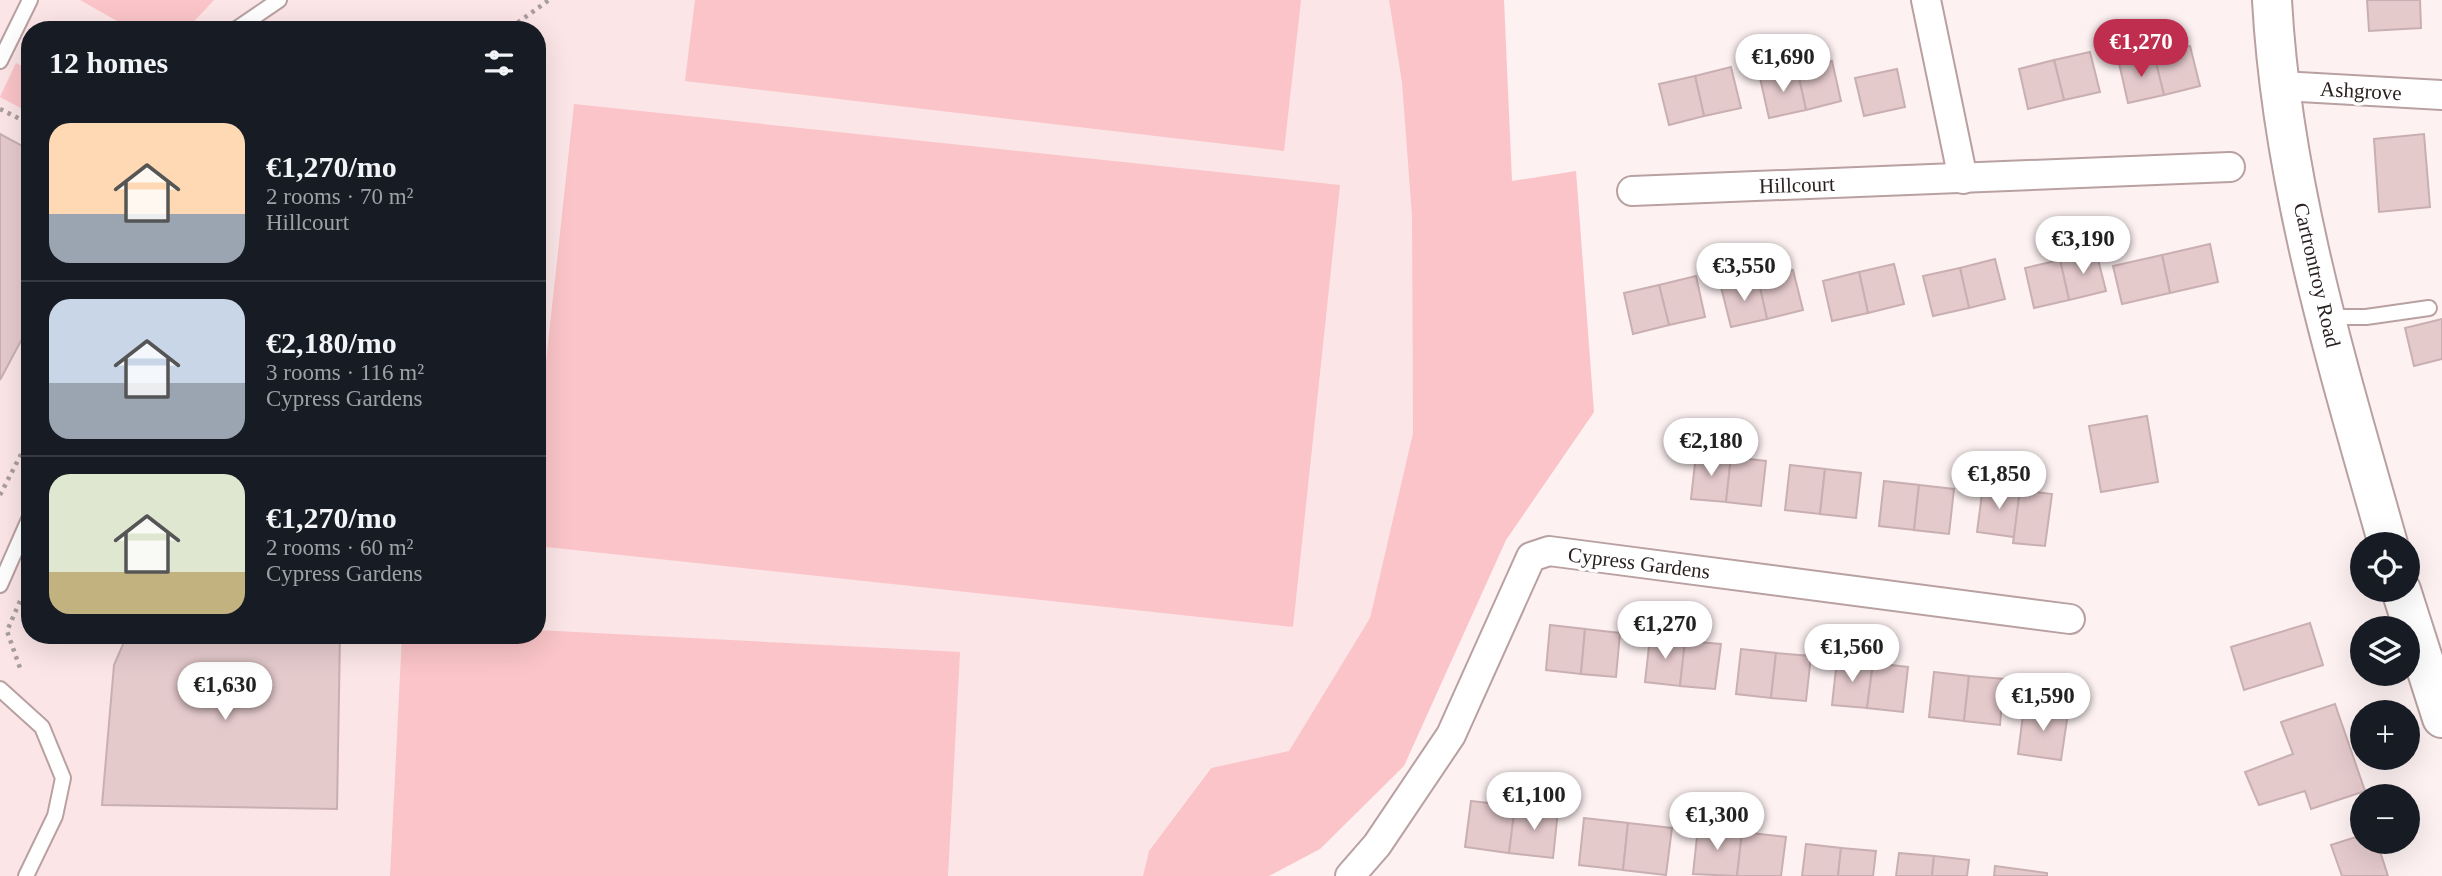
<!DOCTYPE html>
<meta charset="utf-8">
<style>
:root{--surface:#171b24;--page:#242831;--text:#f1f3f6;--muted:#9ea1a6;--line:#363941;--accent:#bf2e4e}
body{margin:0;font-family:"Times New Roman",serif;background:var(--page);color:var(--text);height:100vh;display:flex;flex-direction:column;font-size:26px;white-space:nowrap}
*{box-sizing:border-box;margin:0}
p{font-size:23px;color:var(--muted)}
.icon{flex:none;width:38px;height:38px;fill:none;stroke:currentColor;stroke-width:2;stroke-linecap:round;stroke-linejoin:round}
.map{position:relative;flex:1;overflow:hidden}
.panel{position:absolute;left:21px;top:21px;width:525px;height:623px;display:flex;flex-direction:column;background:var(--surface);border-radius:28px;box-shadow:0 7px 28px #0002}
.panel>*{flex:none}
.tools{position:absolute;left:2350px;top:532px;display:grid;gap:14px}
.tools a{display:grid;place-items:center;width:70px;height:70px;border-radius:50%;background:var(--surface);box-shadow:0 7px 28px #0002;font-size:35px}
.price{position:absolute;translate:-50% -60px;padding:0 16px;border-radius:24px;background:#fff;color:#222;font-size:23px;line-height:46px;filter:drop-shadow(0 2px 4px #0008)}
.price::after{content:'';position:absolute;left:50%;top:42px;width:21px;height:16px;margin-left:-10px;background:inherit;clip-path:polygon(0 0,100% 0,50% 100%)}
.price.current{background:var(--accent);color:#fff}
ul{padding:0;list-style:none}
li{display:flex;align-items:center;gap:21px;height:175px;padding:0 28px}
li+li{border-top:2px solid var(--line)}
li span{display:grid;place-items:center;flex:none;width:196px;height:140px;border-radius:21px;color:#555}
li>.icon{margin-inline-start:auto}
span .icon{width:84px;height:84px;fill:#fffc;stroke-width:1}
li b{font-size:30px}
h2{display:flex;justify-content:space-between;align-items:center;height:84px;padding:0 28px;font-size:30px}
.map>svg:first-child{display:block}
</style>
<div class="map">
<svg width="2442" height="876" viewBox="0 0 2442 876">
<rect width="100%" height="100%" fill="#fdf1f2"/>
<!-- built -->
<path fill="#fbe5e6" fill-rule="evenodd" d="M0,0H1389L1402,83L1412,217L1413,433L1370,618L1289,752L1210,768L1149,851L1143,876H0ZM30,30H537V635H30Z"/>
<!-- green -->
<g fill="#fac4c8">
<polygon points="80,0 214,0 186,30 133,30"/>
<polygon points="695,0 1301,0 1284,151 685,81"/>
<polygon points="1389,0 1504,0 1512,181 1576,171 1594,412 1506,540 1404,766 1320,849 1269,876 1143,876 1149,851 1211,768 1289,751 1370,618 1413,433 1412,217 1402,83"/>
<polygon points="16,63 30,70 30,113 0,97"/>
<polygon points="574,104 1340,185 1293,627 537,546 537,445"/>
<polygon points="537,630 960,652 948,876 390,876 402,635 537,635"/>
</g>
<!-- building -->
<g fill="#e5cacc" stroke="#c9afb1" stroke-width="2">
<polygon points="2367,0 2420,0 2421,28 2369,31"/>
<polygon points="2190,46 2200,86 2164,95 2154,55"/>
<polygon points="2090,52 2100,92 2064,100 2054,60"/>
<polygon points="2154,55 2164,95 2128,103 2119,63"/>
<polygon points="2054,60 2064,100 2028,109 2019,69"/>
<polygon points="1832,61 1841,101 1806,110 1797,69"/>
<polygon points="1731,67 1741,108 1704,116 1695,76"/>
<polygon points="1797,69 1806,110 1769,118 1760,78"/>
<polygon points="1897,69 1905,107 1864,116 1855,78"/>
<polygon points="1695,76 1704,116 1669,125 1659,84"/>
<polygon points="0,134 30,150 30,324 0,380"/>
<polygon points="2424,134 2430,207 2379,212 2374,139"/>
<polygon points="2210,244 2218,282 2170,293 2162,255"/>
<polygon points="2096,251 2106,291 2069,300 2060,260"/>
<polygon points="2162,255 2170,293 2122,304 2113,266"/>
<polygon points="1995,259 2005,299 1969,308 1960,268"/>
<polygon points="2060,260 2069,300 2034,308 2025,268"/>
<polygon points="1894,264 1904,304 1868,313 1859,272"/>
<polygon points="1960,268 1969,308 1933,316 1923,276"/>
<polygon points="1793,270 1803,310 1767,319 1758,279"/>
<polygon points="1859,272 1868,313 1832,321 1823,281"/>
<polygon points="1696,276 1705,317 1669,325 1659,285"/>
<polygon points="1758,279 1767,319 1731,327 1721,287"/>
<polygon points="1659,285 1669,325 1633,334 1624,293"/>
<polygon points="2442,319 2442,359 2414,366 2405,328"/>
<polygon points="2147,416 2158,482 2101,492 2089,426"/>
<polygon points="1696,454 1731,457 1726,502 1691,499"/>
<polygon points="1731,457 1766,461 1761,506 1726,502"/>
<polygon points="1790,465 1825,469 1820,514 1785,510"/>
<polygon points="1825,469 1861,473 1856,518 1820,514"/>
<polygon points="1884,481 1919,485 1914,530 1879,526"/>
<polygon points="1919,485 1954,489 1949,534 1914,530"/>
<polygon points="1983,486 2020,490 2014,537 1977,532"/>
<polygon points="2020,490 2052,494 2045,546 2013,543"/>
<polygon points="2310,623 2323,665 2244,690 2231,647"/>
<polygon points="1550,625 1585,629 1581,674 1546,670"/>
<polygon points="1585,629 1620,633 1616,677 1581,674"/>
<polygon points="127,635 340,635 337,809 102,805 114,665"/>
<polygon points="1650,637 1685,641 1680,686 1645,682"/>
<polygon points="1685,641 1721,644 1715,689 1680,686"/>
<polygon points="1741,649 1776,653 1771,698 1736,694"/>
<polygon points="1776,653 1811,656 1806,701 1771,698"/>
<polygon points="1837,659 1873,663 1867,708 1832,705"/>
<polygon points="1873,663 1908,667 1903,712 1867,708"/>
<polygon points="1934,672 1969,676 1964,721 1929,717"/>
<polygon points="1969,676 2004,679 2000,725 1964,721"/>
<polygon points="2335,704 2365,791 2311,809 2305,791 2259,805 2245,772 2293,754 2281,722"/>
<polygon points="2024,707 2068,713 2061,760 2018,754"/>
<polygon points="1471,801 1515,806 1509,853 1465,847"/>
<polygon points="1515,806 1558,811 1553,858 1509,853"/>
<polygon points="1584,818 1628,823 1623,870 1579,865"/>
<polygon points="1628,823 1672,828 1666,875 1623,870"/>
<polygon points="1698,827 1742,832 1737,876 1693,874"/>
<polygon points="1742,832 1786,837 1781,876 1737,876"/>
<polygon points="2362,835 2362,842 2377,842 2388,876 2342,876 2331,845"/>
<polygon points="1806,844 1841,848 1838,876 1802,876"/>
<polygon points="1841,848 1876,851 1873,876 1838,876"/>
<polygon points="1899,853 1934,856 1932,876 1896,876"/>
<polygon points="1934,856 1969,860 1967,876 1932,876"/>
<polygon points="1995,866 2047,873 2047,876 1994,876"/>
</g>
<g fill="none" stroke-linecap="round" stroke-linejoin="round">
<defs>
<g id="lane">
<polyline points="235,30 279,0"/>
<polyline points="0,61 30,0"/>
<polyline points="2328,317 2366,317 2429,308"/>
<polyline points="0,585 30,517"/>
<polyline points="0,689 42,727 63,778 55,816 26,876"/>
</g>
<g id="street">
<polyline points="1926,0 1963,179"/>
<polyline points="2280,86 2442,95"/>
<polyline points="1632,191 2230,167"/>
<polyline points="1350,876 1377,845 1451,735 1531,557 1549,551 2070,619"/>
</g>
<g id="secondary">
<path d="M2272,0C2282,186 2338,367 2388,544"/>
<polyline points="2401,590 2442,718"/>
</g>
</defs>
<!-- lane casing -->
<use href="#lane" stroke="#b9a0a1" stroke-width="18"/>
<!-- street casing -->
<use href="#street" stroke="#b9a0a1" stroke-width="32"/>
<!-- secondary casing -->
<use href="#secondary" stroke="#b9a0a1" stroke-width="42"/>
<!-- path -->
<g stroke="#a99d9e" stroke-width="4.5" stroke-dasharray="3.5 5" stroke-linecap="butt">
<polyline points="344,30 372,25 416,30"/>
<polyline points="468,30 513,26 549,0"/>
<polyline points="0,109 30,124"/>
<polyline points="0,495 30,437"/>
<polyline points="20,601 7,631 21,671"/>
</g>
<!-- lane -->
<use href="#lane" stroke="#fff" stroke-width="14"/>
<!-- street -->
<use href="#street" stroke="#fff" stroke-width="28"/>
<!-- secondary -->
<use href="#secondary" stroke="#fff" stroke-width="38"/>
</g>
<g text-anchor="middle" stroke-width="7" stroke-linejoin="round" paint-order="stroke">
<!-- street labels -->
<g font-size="21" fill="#2b2121" stroke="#fff">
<text transform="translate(2361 91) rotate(3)" y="7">Ashgrove</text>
<text transform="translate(1797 185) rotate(-2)" y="7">Hillcourt</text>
<text transform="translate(2317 275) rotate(77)" y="7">Cartrontroy Road</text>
<text transform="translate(1639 563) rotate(7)" y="7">Cypress Gardens</text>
</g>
</g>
</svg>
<div class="tools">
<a><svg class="icon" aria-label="locate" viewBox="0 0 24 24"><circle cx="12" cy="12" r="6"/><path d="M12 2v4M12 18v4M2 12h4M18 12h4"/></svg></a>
<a><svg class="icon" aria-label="layers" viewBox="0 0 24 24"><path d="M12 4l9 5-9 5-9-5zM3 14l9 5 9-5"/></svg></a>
<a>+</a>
<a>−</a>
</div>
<b class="price current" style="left:2141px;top:79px">€1,270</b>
<b class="price" style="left:1783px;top:94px">€1,690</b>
<b class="price" style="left:2083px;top:276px">€3,190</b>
<b class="price" style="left:1744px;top:303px">€3,550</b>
<b class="price" style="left:1711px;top:478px">€2,180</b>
<b class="price" style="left:1999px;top:511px">€1,850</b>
<b class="price" style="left:1665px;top:661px">€1,270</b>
<b class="price" style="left:1852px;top:684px">€1,560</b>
<b class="price" style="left:225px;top:722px">€1,630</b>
<b class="price" style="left:2043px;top:733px">€1,590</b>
<b class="price" style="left:1534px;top:832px">€1,100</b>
<b class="price" style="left:1717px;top:852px">€1,300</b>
<section class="panel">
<h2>12 homes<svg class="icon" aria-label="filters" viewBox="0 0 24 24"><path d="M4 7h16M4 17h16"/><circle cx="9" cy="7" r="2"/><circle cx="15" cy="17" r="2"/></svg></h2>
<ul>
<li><span style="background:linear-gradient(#ffd9b3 65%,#9aa5b1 0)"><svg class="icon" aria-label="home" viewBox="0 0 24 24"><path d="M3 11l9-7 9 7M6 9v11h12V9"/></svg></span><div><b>€1,270/mo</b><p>2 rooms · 70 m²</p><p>Hillcourt</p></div></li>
<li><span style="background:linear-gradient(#c9d6e8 60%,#9aa5b1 0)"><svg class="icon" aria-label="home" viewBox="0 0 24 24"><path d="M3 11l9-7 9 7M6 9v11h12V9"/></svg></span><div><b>€2,180/mo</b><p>3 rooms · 116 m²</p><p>Cypress Gardens</p></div></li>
<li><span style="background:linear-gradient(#dfe7d0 70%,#c2b280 0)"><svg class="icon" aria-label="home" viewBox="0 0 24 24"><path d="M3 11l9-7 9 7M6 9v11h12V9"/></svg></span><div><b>€1,270/mo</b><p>2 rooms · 60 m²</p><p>Cypress Gardens</p></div></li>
</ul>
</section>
</div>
